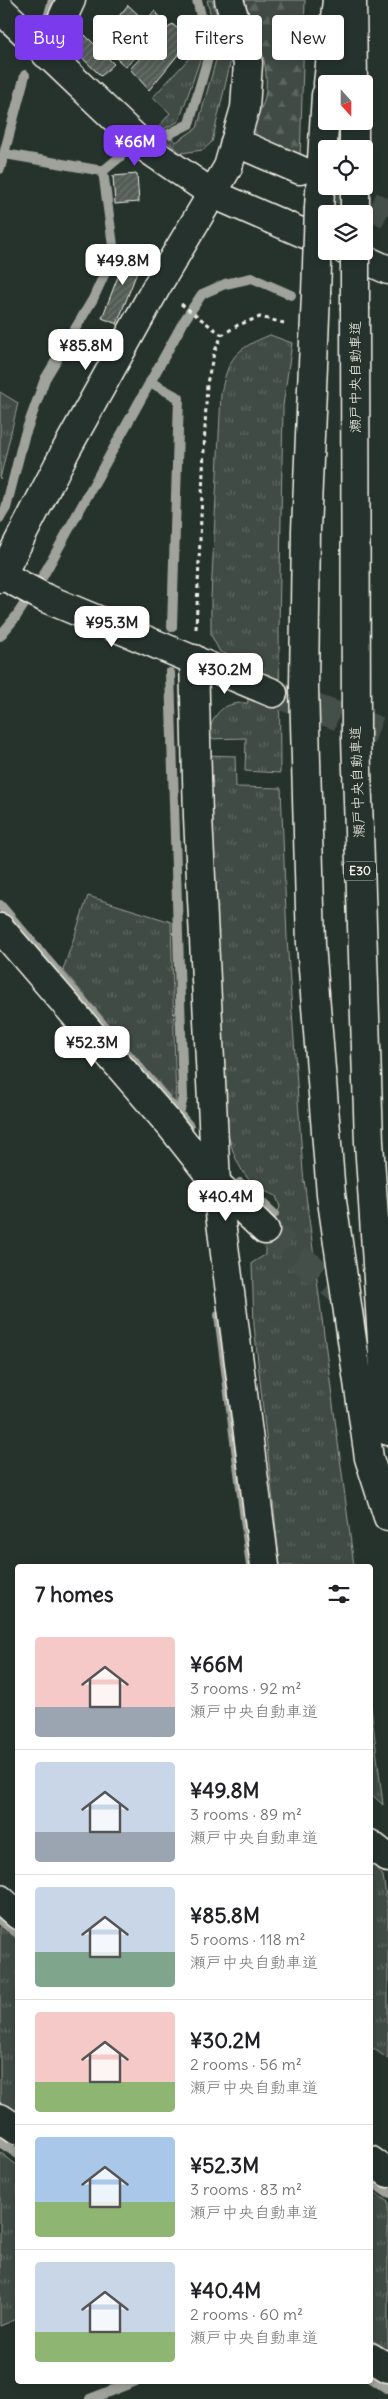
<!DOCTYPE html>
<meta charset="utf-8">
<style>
:root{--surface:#fff;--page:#f6f6f6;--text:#202124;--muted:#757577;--line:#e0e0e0;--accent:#7c3aed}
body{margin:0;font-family:Delius,"Klee One",sans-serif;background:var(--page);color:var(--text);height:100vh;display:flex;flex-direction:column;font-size:19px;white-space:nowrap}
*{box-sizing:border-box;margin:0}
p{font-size:16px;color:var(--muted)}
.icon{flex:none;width:28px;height:28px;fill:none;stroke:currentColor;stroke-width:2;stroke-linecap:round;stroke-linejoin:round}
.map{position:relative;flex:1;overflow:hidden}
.details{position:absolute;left:15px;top:1564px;width:358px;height:820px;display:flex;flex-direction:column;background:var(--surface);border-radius:5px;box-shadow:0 2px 8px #0003}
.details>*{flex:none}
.hud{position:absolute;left:15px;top:15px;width:359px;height:45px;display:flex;gap:10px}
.needle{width:32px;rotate:159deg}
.tools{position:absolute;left:318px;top:75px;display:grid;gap:10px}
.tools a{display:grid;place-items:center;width:55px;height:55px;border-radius:5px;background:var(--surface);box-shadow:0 2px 8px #0003;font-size:25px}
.price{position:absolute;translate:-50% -42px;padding:0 11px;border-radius:10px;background:#fff;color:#222;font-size:16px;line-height:32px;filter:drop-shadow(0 1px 2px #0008)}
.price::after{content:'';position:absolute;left:50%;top:30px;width:15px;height:11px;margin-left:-8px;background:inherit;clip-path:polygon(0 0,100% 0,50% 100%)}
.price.current{background:var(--accent);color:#fff}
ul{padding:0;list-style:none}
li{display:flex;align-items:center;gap:15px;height:125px;padding:0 20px}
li+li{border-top:1px solid var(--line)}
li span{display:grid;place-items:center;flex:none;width:140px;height:100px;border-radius:5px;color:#555}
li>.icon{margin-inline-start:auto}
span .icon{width:60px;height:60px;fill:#fffc;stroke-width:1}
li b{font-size:21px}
h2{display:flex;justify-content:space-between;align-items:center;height:60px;padding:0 20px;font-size:21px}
.chip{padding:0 18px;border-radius:5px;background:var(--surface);box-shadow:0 2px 8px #0003;font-size:18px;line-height:45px}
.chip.current{background:var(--accent);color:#fff}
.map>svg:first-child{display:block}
</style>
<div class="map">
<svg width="388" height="2399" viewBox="0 0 388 2399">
<defs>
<pattern id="grass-tufts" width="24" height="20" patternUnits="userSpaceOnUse" patternTransform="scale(1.25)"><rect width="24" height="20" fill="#414b45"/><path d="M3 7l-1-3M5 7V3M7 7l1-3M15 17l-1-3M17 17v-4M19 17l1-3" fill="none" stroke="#5d6560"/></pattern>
<pattern id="forest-firs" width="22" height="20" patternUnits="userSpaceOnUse" patternTransform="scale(1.25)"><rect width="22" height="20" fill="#414b45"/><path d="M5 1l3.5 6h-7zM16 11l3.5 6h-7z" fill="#5d6560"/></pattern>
<pattern id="building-hatch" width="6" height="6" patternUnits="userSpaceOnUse" patternTransform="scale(1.25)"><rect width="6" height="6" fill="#525c55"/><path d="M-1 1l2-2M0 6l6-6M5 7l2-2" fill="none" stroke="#6c746d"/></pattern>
</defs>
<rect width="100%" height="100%" fill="#26332d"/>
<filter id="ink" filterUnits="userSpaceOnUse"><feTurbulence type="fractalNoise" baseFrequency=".02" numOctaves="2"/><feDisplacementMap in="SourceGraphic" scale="10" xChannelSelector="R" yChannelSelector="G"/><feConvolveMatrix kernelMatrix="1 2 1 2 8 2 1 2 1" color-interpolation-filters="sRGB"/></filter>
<g filter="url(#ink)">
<!-- grass -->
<g fill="url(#grass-tufts)" stroke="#9a9e96">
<polygon points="207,0 212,0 231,60 212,142 203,150 181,153 155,132 170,113 153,97 196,51 200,60 179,121 162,130 176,142 197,128 219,49"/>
<path d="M270,335L292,343L283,406L279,630L280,773L245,771L246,738L206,739C214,715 219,702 248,703L246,660L220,652L211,635V598L221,394C228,358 235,349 270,335Z"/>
<polygon points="0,392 18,403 0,479"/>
<path d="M206,755L235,756L236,787L281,788L287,938L303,1172L354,1566H280L254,1325L252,1263L265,1255V1244L280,1207L276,1196C270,1193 263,1191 258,1188C235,1171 229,1139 223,1114Z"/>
<polygon points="88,896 171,922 176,1105 63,970"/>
<polygon points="370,1699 383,1805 370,1793"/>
<polygon points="370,1858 383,1876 388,1910 388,2059 370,2046"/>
<polygon points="0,1924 17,1939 17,2119 0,2105"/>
<polygon points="0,2152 18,2166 17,2319 0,2326"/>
<polygon points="370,2190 388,2202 388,2350 370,2339"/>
</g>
<!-- forest -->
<path fill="url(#forest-firs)" stroke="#9a9e96" d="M244,0H305L300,160L251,140C248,120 262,114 265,97C271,64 255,30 244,0Z"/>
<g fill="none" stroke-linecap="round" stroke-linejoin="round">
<!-- stream -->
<g stroke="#9fa39b" stroke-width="10">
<polyline points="46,25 53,0"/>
<polyline points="169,134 189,124 210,51 197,0"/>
<polyline points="5,154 103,171"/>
<polyline points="0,169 25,75"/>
<polyline points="150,382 179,398 172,627"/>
<polyline points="0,518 6,508 24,437 45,379 93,299 114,253 103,171 120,157"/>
<polyline points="0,636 15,618 43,576 184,321 202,294 225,284 252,278 291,295"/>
<polyline points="170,673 183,1097 179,1114"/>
<polyline points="0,905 189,1126"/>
<polyline points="240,1183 274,1214"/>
<polyline points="219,1315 251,1566"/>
<polyline points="0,1920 18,1933"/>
<polyline points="0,2142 18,2154"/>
<polyline points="370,2180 388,2193"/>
<polyline points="370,2377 388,2389"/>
<polyline points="90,2399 136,2381"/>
</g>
</g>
<!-- building -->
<g fill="url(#building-hatch)" stroke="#f4f1e8">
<polygon points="128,5 146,22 154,11 166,22 126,67 98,42"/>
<polygon points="172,24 191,39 149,90 130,69"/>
<polygon points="85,35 114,64 101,76 72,48"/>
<polygon points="137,174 139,202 115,204 113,176"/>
<polygon points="129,248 144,254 117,324 102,318"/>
</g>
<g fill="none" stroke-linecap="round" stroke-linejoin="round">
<!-- minor-tunnel -->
<g stroke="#455049" stroke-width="28" stroke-dasharray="28 14" stroke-linecap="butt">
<polyline points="333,186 388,214"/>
<polyline points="273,693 388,734"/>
<polyline points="265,1230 388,1330"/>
</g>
<defs>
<g id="minor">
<polyline points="0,9 146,148 213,194 326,243"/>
<polyline points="46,54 71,0"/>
<polyline points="235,142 300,170"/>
<polyline points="346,251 388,270"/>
<polyline points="2,575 45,598 273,693"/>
<polyline points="0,578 66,450 157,286 228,167 245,108 248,63 229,0"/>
<polyline points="194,659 198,817 216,1183 265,1566"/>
<polyline points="0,928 170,1125 216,1183 265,1230"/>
<polyline points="370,1844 388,1858"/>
<polyline points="0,1899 18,1915"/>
<polyline points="0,2118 18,2130"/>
<polyline points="370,2160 388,2173"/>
<polyline points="370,2357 388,2368"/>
</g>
<g id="highway">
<polyline points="352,0 353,84"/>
<polyline points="328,84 337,0"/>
<polyline points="354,121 354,149"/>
<polyline points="355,186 355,214"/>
<polyline points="319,208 326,95"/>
<polyline points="316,294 306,530 304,687 311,944 331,1194 369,1458 388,1517"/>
<polyline points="355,310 356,738 369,1142 388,1431"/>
</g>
</defs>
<!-- minor casing -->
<use href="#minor" stroke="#f4f1e8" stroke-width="31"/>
<!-- highway casing -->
<use href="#highway" stroke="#f4f1e8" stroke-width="31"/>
<!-- path -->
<g stroke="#f4f1e8" stroke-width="3" stroke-dasharray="4 4" stroke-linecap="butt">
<polyline points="181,304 222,335"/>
<polyline points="196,629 207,383 214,353 222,335 238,325 260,317 284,323"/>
</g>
<!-- minor -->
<use href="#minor" stroke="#26332d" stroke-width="28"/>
<!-- highway -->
<use href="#highway" stroke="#26332d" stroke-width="28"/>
<defs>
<g id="highway-bridge">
<polyline points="316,294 319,208"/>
<polyline points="355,310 355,251"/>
</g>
</defs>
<!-- highway-bridge casing -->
<use href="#highway-bridge" stroke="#f4f1e8" stroke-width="31" stroke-linecap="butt"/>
<!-- highway-bridge -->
<use href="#highway-bridge" stroke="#26332d" stroke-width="28"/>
</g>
</g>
<g text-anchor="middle" stroke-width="4" stroke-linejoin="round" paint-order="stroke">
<!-- shield labels -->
<rect fill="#26332d" stroke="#b6b8b0" stroke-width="1" x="344" y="861.5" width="32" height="19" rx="4"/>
<g font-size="12" font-weight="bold" fill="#f4f1e8">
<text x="360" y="875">E30</text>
</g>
<!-- street labels -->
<g font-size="14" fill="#f4f1e8" stroke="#26332d">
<text transform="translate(355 377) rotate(-90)" y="5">瀬戸中央自動車道</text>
<text transform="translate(357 782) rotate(-92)" y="5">瀬戸中央自動車道</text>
</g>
</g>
</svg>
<div class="tools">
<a><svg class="needle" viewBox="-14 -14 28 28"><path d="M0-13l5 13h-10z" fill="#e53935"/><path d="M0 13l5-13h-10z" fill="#757577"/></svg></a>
<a><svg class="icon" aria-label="locate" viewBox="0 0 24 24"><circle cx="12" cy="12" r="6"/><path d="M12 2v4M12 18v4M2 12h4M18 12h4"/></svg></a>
<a><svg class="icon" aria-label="layers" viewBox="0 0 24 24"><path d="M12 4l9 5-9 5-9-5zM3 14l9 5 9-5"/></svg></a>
</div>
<b class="price current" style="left:135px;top:167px">¥66M</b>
<b class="price" style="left:123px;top:286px">¥49.8M</b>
<b class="price" style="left:86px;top:371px">¥85.8M</b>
<b class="price" style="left:112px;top:648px">¥95.3M</b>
<b class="price" style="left:225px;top:695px">¥30.2M</b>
<b class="price" style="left:92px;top:1068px">¥52.3M</b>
<b class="price" style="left:226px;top:1222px">¥40.4M</b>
<div class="hud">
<a class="chip current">Buy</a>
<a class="chip">Rent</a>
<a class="chip">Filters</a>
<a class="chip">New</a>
</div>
<section class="details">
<h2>7 homes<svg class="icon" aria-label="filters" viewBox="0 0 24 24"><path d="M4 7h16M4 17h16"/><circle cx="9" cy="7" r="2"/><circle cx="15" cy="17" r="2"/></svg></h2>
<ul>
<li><span style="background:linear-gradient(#f6c9c9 70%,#9aa5b1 0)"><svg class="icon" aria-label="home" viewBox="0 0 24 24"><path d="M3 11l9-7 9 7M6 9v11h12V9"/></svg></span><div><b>¥66M</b><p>3 rooms · 92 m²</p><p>瀬戸中央自動車道</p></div></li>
<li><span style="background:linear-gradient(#c9d6e8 70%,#9aa5b1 0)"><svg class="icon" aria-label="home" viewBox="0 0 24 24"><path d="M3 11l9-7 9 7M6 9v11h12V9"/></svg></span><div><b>¥49.8M</b><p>3 rooms · 89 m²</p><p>瀬戸中央自動車道</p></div></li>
<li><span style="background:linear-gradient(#c9d6e8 65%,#7fa58c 0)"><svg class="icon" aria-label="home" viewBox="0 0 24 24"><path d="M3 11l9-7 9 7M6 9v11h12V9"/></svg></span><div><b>¥85.8M</b><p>5 rooms · 118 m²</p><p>瀬戸中央自動車道</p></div></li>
<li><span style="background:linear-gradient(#f6c9c9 70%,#8fb573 0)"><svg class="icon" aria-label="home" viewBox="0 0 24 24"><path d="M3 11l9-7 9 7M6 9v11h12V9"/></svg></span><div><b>¥30.2M</b><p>2 rooms · 56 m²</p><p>瀬戸中央自動車道</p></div></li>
<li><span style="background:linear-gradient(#a9c7e8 65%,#8fb573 0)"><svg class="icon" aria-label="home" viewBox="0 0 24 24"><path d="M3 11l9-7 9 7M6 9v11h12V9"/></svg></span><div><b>¥52.3M</b><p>3 rooms · 83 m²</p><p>瀬戸中央自動車道</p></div></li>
<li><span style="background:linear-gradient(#c9d6e8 70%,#8fb573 0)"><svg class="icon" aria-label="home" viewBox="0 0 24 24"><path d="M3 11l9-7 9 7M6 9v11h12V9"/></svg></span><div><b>¥40.4M</b><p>2 rooms · 60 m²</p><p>瀬戸中央自動車道</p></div></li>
</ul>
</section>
</div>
